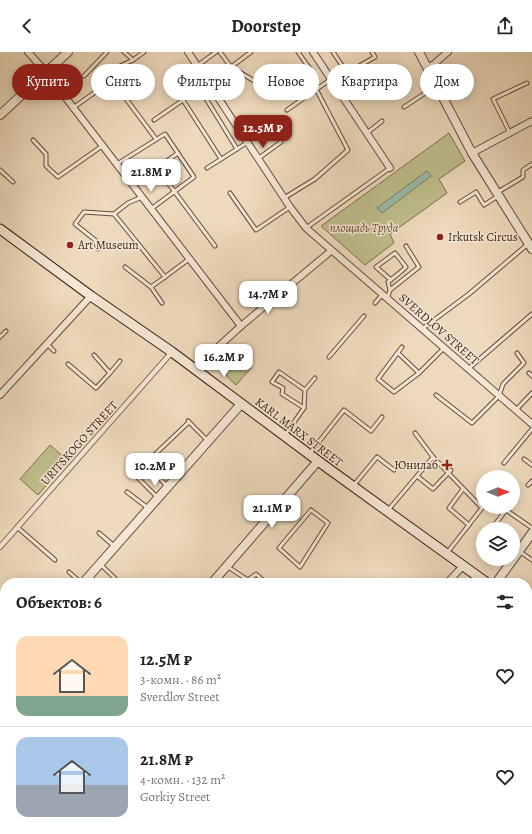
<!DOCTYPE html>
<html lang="ru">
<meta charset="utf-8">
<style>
:root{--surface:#fff;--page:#f6f6f6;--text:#222;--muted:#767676;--line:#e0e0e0;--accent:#8f2418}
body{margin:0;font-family:Alegreya,serif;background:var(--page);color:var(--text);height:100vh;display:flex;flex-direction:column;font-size:15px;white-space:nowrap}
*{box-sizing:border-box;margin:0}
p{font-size:13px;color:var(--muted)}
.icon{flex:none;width:22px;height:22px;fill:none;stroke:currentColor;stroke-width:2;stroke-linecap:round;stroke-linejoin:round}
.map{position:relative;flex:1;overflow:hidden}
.sheet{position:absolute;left:0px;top:526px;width:532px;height:256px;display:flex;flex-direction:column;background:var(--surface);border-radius:16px 16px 0 0;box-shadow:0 2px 10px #0003}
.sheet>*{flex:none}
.banner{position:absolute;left:12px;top:12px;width:508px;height:36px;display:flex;gap:8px}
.needle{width:26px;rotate:90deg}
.controls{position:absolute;left:476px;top:418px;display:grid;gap:8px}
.controls a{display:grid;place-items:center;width:44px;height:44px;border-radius:50%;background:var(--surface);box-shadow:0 2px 10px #0003;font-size:20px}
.price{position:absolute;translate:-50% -34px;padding:0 9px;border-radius:8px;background:#fff;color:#222;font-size:13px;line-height:26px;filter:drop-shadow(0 1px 2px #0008)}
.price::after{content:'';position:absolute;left:50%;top:24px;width:12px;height:9px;margin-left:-6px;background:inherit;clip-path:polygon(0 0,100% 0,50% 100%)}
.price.current{background:var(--accent);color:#fff}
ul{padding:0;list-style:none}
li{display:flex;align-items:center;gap:12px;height:100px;padding:0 16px}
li+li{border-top:1px solid var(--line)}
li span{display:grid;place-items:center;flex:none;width:112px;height:80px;border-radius:12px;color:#555}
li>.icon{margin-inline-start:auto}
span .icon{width:48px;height:48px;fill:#fffc;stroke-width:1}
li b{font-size:17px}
h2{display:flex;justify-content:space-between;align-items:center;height:48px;padding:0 16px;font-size:17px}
.pill{padding:0 14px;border-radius:18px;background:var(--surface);box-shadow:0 2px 10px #0003;font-size:14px;line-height:36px}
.pill.current{background:var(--accent);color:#fff}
header{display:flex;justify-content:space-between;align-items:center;height:52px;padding:0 16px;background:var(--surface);font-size:18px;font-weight:700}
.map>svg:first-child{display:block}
</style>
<header><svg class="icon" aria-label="back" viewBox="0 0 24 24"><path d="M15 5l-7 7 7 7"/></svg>Doorstep<svg class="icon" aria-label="share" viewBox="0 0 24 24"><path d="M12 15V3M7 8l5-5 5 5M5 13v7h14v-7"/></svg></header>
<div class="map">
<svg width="532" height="782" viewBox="0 0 532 782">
<rect width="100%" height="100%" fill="#edd9bc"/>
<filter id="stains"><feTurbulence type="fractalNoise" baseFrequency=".005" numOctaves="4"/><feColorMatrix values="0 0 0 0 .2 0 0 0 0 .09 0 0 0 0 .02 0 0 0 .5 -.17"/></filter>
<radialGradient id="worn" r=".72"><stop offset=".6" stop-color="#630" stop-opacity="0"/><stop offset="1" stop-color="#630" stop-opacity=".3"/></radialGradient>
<!-- green -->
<g fill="#bebe8c" stroke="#7e6c4e">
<polygon points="449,81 465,109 439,127 447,141 390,182 394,191 365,213 321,174"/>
<path d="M238,298L251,316L236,333C218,318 222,311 238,298Z"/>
<polygon points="50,393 68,409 38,443 20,427"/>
</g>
<!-- water -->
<polygon fill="#9abbaa" stroke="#757b6c" points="427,119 431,124 382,161 377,156"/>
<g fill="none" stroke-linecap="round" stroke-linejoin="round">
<defs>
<g id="service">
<polyline points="124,0 133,8 144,0"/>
<polyline points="216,0 193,17 172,30 183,48 221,107"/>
<polyline points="220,0 231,15"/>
<polyline points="251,0 231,15 256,30 272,20 287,43 315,24 298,0"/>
<polyline points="333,0 347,21"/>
<polyline points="189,19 237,97"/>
<polyline points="107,20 133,8"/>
<polyline points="84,24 107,0"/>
<polyline points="404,55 436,34"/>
<polyline points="73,56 112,28 156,87"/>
<polyline points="287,58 331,27 347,21 375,5 372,0"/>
<polyline points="154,68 183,48"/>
<polyline points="367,81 382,69"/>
<polyline points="510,81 493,47 527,31"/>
<polyline points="33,88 46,102 46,114 58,125 102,94"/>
<polyline points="178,101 157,116 215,194"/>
<polyline points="259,106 281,90 274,77"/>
<polyline points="117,112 165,82 194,125 151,157"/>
<polyline points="207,116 248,90"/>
<polyline points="0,118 13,130"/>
<polyline points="498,140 523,125 523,118 532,112"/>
<polyline points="230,141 256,178 290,155"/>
<polyline points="284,146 315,127 348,98 316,37"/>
<polyline points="460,150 476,140 484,153 498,144"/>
<polyline points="114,162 165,225 189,207"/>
<polyline points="306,176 390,116"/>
<polyline points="98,197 95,188 75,172 84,160 114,162 128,151 142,145"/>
<polyline points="125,215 151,235"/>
<path d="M390,238L388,230C394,225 400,221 406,215L395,201L376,215L391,228"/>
<polyline points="387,247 390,238 419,215 406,194"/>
<polyline points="162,251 151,235 165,225"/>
<polyline points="375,251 382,243"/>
<polyline points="422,277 469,242 528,192"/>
<polyline points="0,285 6,279"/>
<polyline points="47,292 54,299"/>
<polyline points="402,295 378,327 394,340 419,321"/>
<polyline points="398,301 419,321 444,296"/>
<polyline points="94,303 110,321 120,309"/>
<polyline points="329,305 364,264"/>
<polyline points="68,312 96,336 110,321"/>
<polyline points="468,317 532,262"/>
<polyline points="529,321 532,324"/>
<polyline points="436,343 472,371 499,344 503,332 524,311 517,301"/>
<polyline points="304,356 282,342 283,336 272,330 279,320 305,338"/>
<polyline points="516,358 532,341"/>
<polyline points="188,369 207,388"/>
<polyline points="415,381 433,405 482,456 447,501"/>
<polyline points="285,383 304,356 305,338 315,326"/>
<polyline points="310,401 344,358 371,379 382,365"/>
<polyline points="524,407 532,413"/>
<polyline points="504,411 532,377"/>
<polyline points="417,424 433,437 451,418"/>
<polyline points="138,426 157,445"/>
<polyline points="354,433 377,405 394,418"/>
<polyline points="528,433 532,429"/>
<polyline points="168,435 149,416 149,408 189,370"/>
<polyline points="463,437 449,456 469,473"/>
<polyline points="127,440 148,456"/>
<polyline points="389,457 433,405"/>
<polygon points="311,458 328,471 300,515 279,496"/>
<polyline points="17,475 55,508"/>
<polyline points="495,477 493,475 506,458 532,476"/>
<polyline points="99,481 114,494"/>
<polyline points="513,489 521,494"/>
<polyline points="519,499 532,508"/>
<polyline points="100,512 120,531"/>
<polyline points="228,515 248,528 256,522 266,531"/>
<polyline points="69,520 78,528"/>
<polyline points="532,713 530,715 532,717"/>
<polyline points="0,727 5,720"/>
<polyline points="235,777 241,782"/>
<polyline points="400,777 405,782"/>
<polyline points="1,779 5,772"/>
<polyline points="49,782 53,777"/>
<polyline points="248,782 253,777"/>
</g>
<g id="pedestrian">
<polyline points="0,495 172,300"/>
<polyline points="6,782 10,777"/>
</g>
<g id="minor">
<polyline points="28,0 46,20 241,274"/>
<polyline points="188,0 290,155 306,176 532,372"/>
<polyline points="313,0 390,116"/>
<polyline points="427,16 434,12 448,0"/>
<polyline points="472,101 532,69"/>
<polyline points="194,317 241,274 331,199"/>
<polyline points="0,343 91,244"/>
<polyline points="447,531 463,514"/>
<polyline points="527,759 532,753"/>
<polyline points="207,782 212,777"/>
<polyline points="507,782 512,777"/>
</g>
<g id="tertiary">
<polyline points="419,0 472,101 532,197"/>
<polyline points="0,63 68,0"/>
<polyline points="83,531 241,352"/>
<polyline points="212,531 318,409"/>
<polyline points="496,531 532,481"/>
<polyline points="527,590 532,585"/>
<polyline points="0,626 5,620"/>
<polyline points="327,782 332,777"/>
</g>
<g id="secondary">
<polyline points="0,177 91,244 172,300 329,417 487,531"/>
<polyline points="527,560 532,564"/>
<polyline points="0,714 5,718"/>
<polyline points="84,777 90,782"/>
</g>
</defs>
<!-- service casing -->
<use href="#service" stroke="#694a3a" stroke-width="5"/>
<!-- pedestrian casing -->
<use href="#pedestrian" stroke="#694a3a" stroke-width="6"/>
<!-- minor casing -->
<use href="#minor" stroke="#694a3a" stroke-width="8"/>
<!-- tertiary casing -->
<use href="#tertiary" stroke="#694a3a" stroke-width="10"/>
<!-- secondary casing -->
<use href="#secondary" stroke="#3d1b0f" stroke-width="11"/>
<!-- service -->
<use href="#service" stroke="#f3e6d3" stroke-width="3"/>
<!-- pedestrian -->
<use href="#pedestrian" stroke="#f3e6d3" stroke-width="4.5"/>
<!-- minor -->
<use href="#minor" stroke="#f3e6d3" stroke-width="6"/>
<!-- tertiary -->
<use href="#tertiary" stroke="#f3e6d3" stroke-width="8"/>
<!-- secondary -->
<use href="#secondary" stroke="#f3e6d3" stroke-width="9"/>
</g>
<!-- markers -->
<g fill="#8f2418" stroke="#f3e6d3" stroke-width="1.5">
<circle cx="440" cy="185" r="4"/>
<circle cx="70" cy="193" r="4"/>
<path d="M445 407h4v4h4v4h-4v4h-4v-4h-4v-4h4z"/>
</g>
<g text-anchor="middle" stroke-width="3" stroke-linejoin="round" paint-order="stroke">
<!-- park labels -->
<g font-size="12" font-style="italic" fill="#644c34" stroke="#f3e6d3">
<text x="364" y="180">площадь Труда</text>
</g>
<!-- poi labels -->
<g font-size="12" fill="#3d1b0f" stroke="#f3e6d3" text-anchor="start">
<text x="448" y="189">Irkutsk Circus</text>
<text x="78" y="197">Art Museum</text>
<text x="438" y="417" text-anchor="end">Юнилаб</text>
</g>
<!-- street labels -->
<g font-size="12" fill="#3d1b0f" stroke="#f3e6d3">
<text transform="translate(439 277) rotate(41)" y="4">SVERDLOV STREET</text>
<text transform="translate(299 380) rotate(37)" y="4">KARL MARX STREET</text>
<text transform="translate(79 391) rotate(-48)" y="4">URITSKOGO STREET</text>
</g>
</g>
<rect width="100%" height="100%" filter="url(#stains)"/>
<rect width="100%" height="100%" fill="url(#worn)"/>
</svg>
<div class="controls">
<a><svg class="needle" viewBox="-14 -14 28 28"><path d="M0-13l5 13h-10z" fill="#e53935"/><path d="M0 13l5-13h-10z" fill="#767676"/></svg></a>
<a><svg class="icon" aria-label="layers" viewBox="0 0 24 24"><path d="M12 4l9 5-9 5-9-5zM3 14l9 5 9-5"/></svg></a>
</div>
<b class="price current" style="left:263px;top:97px">12.5M ₽</b>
<b class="price" style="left:151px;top:141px">21.8M ₽</b>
<b class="price" style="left:268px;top:263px">14.7M ₽</b>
<b class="price" style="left:224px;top:326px">16.2M ₽</b>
<b class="price" style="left:155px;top:435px">10.2M ₽</b>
<b class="price" style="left:272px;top:477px">21.1M ₽</b>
<div class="banner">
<a class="pill current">Купить</a>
<a class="pill">Снять</a>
<a class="pill">Фильтры</a>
<a class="pill">Новое</a>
<a class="pill">Квартира</a>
<a class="pill">Дом</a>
</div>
<section class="sheet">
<h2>Объектов: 6<svg class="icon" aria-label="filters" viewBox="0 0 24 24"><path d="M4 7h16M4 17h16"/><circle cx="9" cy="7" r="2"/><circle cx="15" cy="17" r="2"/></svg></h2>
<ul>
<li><span style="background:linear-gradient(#ffd9b3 75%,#7fa58c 0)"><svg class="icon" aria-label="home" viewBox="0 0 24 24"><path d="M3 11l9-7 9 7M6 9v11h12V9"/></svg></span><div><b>12.5M ₽</b><p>3-комн. · 86 m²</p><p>Sverdlov Street</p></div><svg class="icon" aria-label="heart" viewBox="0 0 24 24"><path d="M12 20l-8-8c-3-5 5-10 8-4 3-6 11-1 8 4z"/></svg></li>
<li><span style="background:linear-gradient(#a9c7e8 60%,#9aa5b1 0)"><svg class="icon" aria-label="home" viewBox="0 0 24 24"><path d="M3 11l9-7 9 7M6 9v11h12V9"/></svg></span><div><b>21.8M ₽</b><p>4-комн. · 132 m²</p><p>Gorkiy Street</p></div><svg class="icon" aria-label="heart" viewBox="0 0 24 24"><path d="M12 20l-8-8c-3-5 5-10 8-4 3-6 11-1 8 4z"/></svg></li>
</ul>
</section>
</div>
